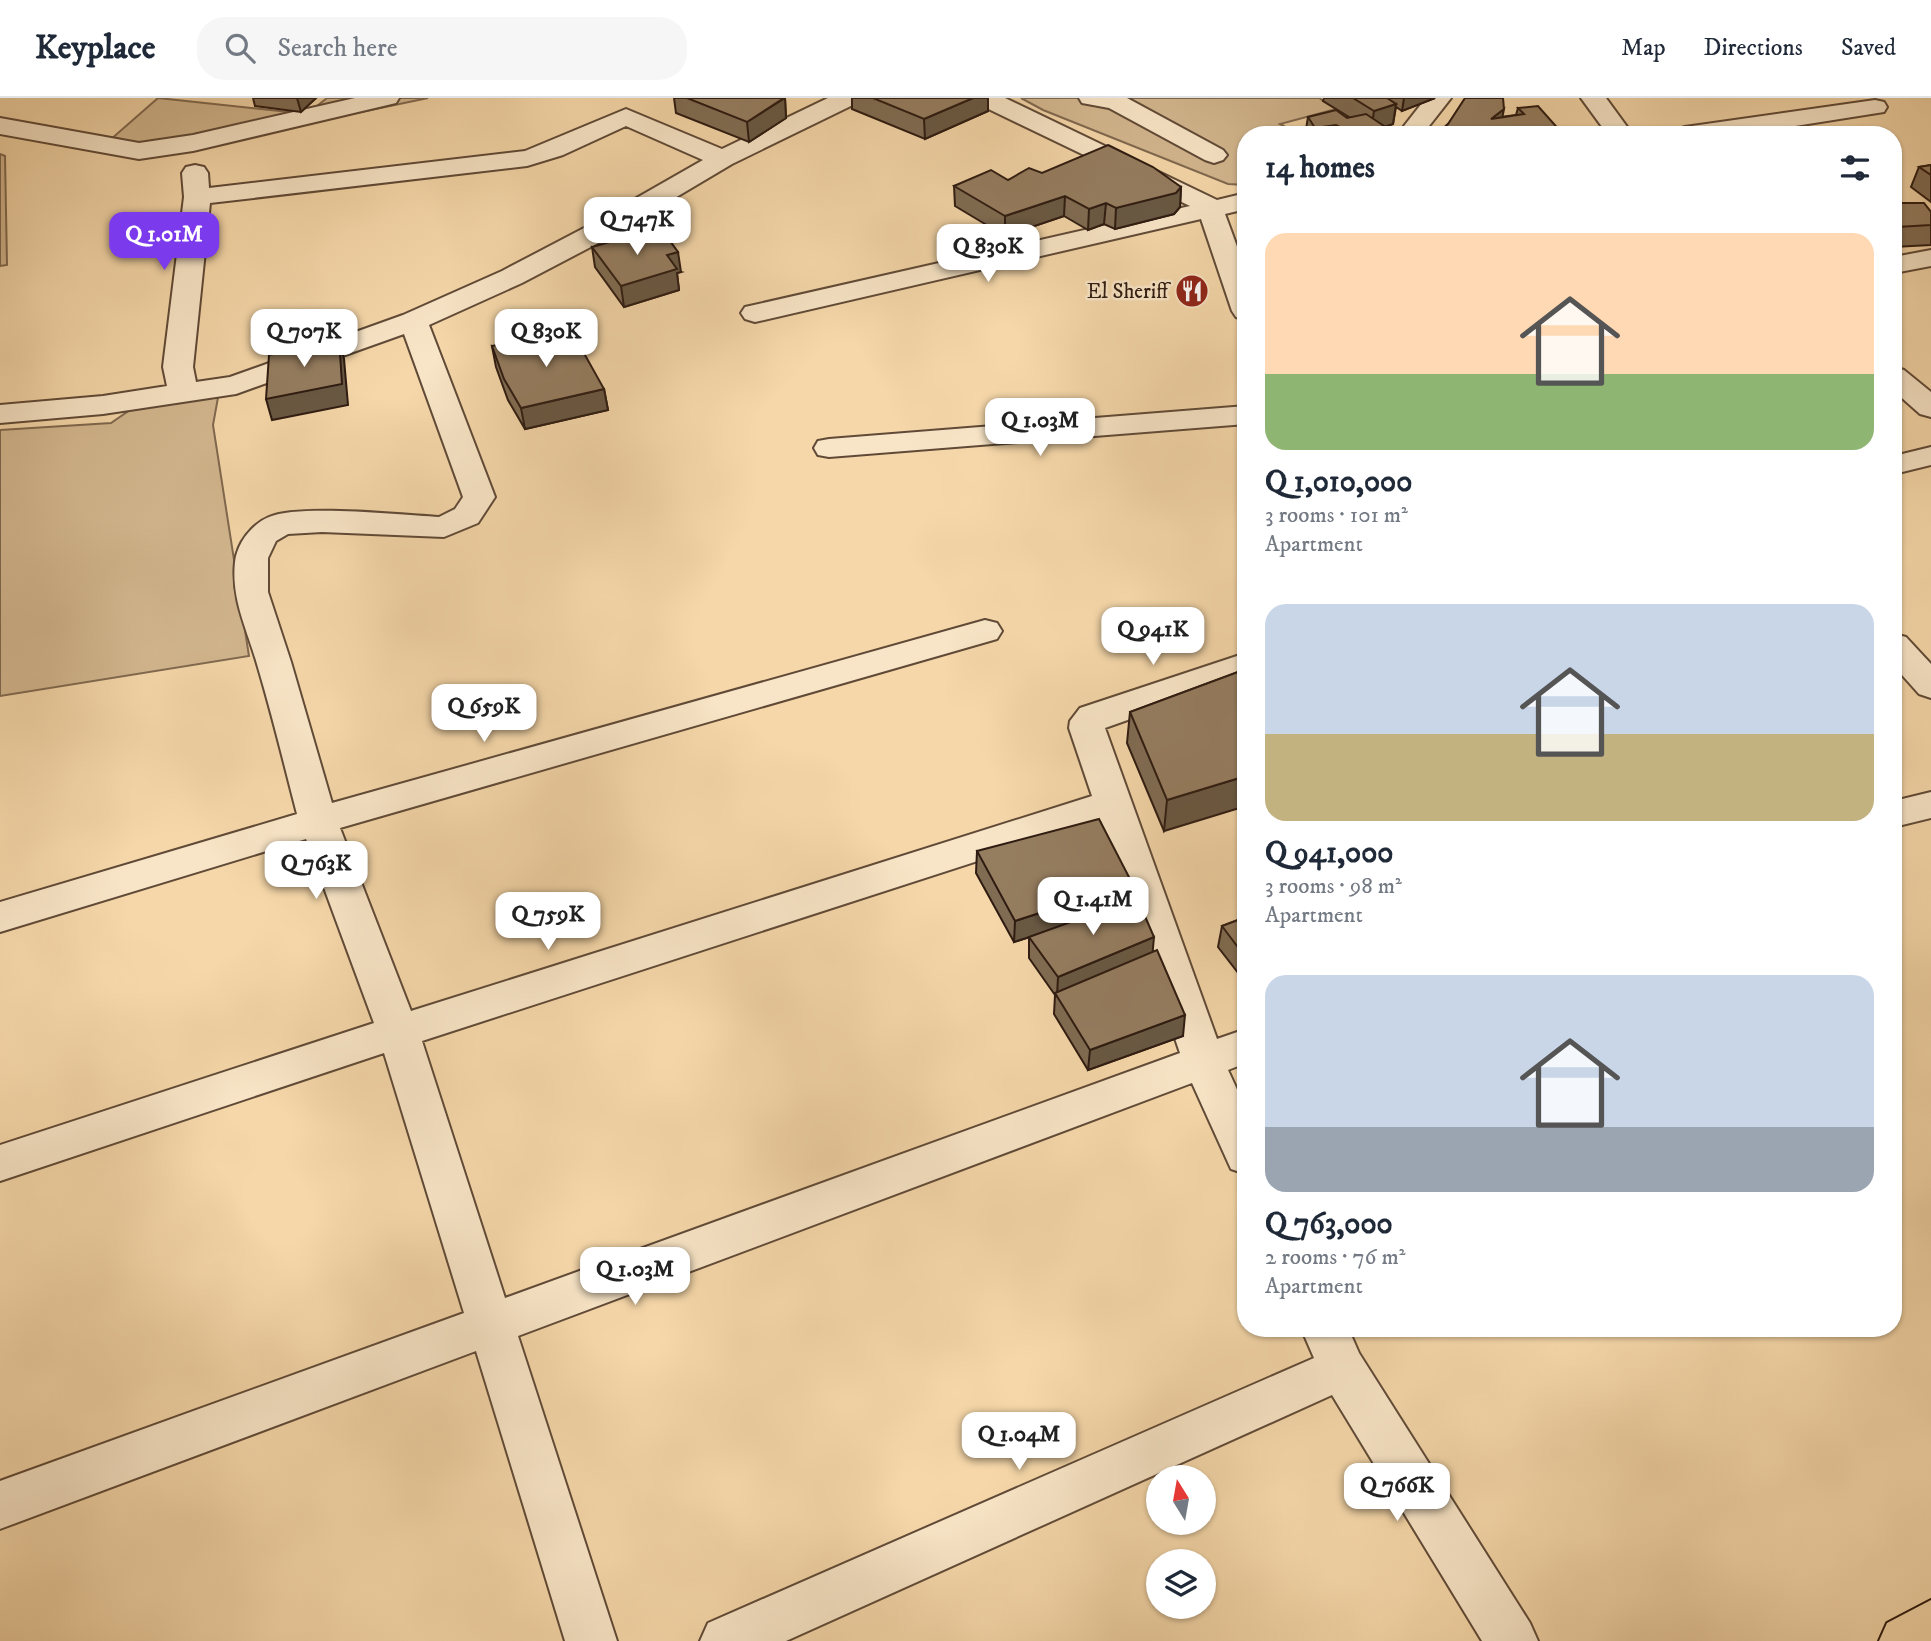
<!DOCTYPE html>
<meta charset="utf-8">
<style>
:root{--surface:#fff;--page:#f6f6f7;--text:#1f2937;--muted:#747a83;--line:#e0e1e3;--accent:#7c3aed}
body{margin:0;font-family:"IM FELL DW Pica",serif;background:var(--page);color:var(--text);height:100vh;display:flex;flex-direction:column;font-size:26px;white-space:nowrap}
*{box-sizing:border-box;margin:0}
p{font-size:23px;color:var(--muted)}
.icon{flex:none;width:38px;height:38px;fill:none;stroke:currentColor;stroke-width:2;stroke-linecap:round;stroke-linejoin:round}
.map{position:relative;flex:1;overflow:hidden}
.drawer{position:absolute;left:1237px;top:28px;width:665px;height:1211px;display:flex;flex-direction:column;background:var(--surface);border-radius:28px;box-shadow:0 2px 5px #0004}
.drawer>*{flex:none}
.needle{width:46px;rotate:349deg}
.tools{position:absolute;left:1146px;top:1367px;display:grid;gap:14px}
.tools a{display:grid;place-items:center;width:70px;height:70px;border-radius:50%;background:var(--surface);box-shadow:0 2px 5px #0004;font-size:35px}
.price{position:absolute;translate:-50% -60px;padding:0 16px;border-radius:14px;background:#fff;color:#222;font-size:23px;line-height:46px;filter:drop-shadow(0 2px 4px #0008)}
.price::after{content:'';position:absolute;left:50%;top:42px;width:21px;height:16px;margin-left:-10px;background:inherit;clip-path:polygon(0 0,100% 0,50% 100%)}
.price.selected{background:var(--accent);color:#fff}
ul{padding:0;list-style:none}
li{display:grid;align-content:center;gap:14px;height:371px;padding:0 28px}
li span{display:grid;place-items:center;height:217px;border-radius:21px;color:#555}
li>.icon{margin-inline-start:auto}
span .icon{width:126px;height:126px;fill:#fffc;stroke-width:1}
li b{font-size:30px}
h2{display:flex;justify-content:space-between;align-items:center;height:84px;padding:0 28px;font-size:30px}
header{display:flex;align-items:center;gap:42px;box-sizing:border-box;height:98px;padding:0 35px;background:var(--surface);border-bottom:2px solid var(--line)}
header strong{font-size:33px}
nav{display:flex;gap:38px;margin-inline-start:auto;font-size:24px}
.search{width:490px;height:63px;background:var(--page);display:flex;align-items:center;gap:18px;box-sizing:border-box;padding:0 24px;border-radius:28px;color:var(--muted);font-size:26px}
.map>svg:first-child{display:block}
</style>
<header>
<strong>Keyplace</strong>
<div class="search"><svg class="icon" aria-label="search" viewBox="0 0 24 24"><circle cx="10" cy="10" r="6"/><path d="M15 15l6 6"/></svg>Search here</div>
<nav><a>Map</a><a>Directions</a><a>Saved</a></nav>
</header>
<div class="map">
<svg width="1931" height="1543" viewBox="0 0 1931 1543">
<rect width="100%" height="100%" fill="#f5d7a9"/>
<filter id="stains"><feTurbulence type="fractalNoise" baseFrequency=".00286" numOctaves="4"/><feColorMatrix values="0 0 0 0 .2 0 0 0 0 .09 0 0 0 0 .02 0 0 0 .5 -.17"/></filter>
<radialGradient id="worn" r=".72"><stop offset=".6" stop-color="#630" stop-opacity="0"/><stop offset="1" stop-color="#630" stop-opacity=".3"/></radialGradient>
<!-- green -->
<g fill="#d3b78f" stroke="#806950" stroke-width="2">
<polygon points="158,0 307,16 327,0 428,0 156,57 102,49"/>
<polygon points="1021,0 1319,0 1336,11 1280,26 1300,37 1246,37 1246,87 1228,86 1043,12"/>
<polygon points="0,56 5,58 7,167 0,168"/>
<polygon points="156,294 219,294 213,327 249,558 0,598 0,332 111,325"/>
</g>
<g fill="none" stroke-linecap="round" stroke-linejoin="round">
<defs>
<g id="minor">
<polygon points="355,0 399,0 396,5 193,53 139,61 0,36 0,20 139,45 193,37"/>
<path d="M828,0H860L857,5L732,66L604,142L522,185L429,227L495,399L478,425L444,439L322,434L288,436L276,443L268,460V494L291,564L332,705L985,522L997,525L1002,533L997,541L340,730L411,913L1092,698L1069,630L1070,623L1080,610L1246,555V580L1105,630L1217,941L1246,931V965L1228,972L1246,1011V1076L1231,1071L1192,985L518,1238L617,1543H565L476,1253L0,1431V1383L464,1215L384,955L0,1083V1047L374,925L306,741L0,834V804L297,716C284,666 272,616 257,566C247,531 231,501 235,464C237,445 252,426 269,419C299,406 403,417 439,419L455,411L463,399L404,236L236,296L103,316L0,325V307L103,298L167,288L163,269L184,99L182,75L186,69L195,67L204,69L208,75L209,90L525,53L626,11L722,51ZM626,28L703,62L584,130L502,173L403,217L230,279L196,284L193,269L210,105L527,68L563,57ZM1101,723L1180,955L505,1200L422,943Z"/>
<polygon points="973,0 1005,0 1217,102 1246,95 1246,111 1225,116 1246,173 1246,222 1236,219 1232,213 1201,121 755,224 745,221 741,215 745,209 1190,108 976,5"/>
<polygon points="1079,0 1127,0 1223,52 1227,57 1223,62 1214,65 1205,62 1109,10 1082,5"/>
<polygon points="1426,0 1451,0 1422,37 1397,37"/>
<polygon points="1581,0 1606,0 1633,37 1608,37"/>
<polygon points="1875,2 1884,4 1887,9 1884,14 1738,37 1673,37 1676,32 1685,29"/>
<polygon points="1931,152 1931,168 1894,175 1894,159"/>
<polygon points="1894,269 1904,272 1931,294 1931,319 1920,316 1894,293"/>
<polygon points="1246,308 1246,326 829,359 818,357 814,350 818,343 829,341"/>
<polygon points="1931,349 1931,367 1894,376 1894,358"/>
<polygon points="1894,536 1906,539 1931,566 1931,600 1919,596 1894,568"/>
<polygon points="1931,694 1931,720 1894,729 1894,703"/>
<polygon points="1301,1230 1348,1230 1359,1255 1530,1525 1538,1543 1482,1543 1332,1297 786,1543 700,1543 708,1525 1314,1260"/>
</g>
<polygon id="major" points="1931,1502 1931,1543 1879,1543 1887,1525"/>
</defs>
<!-- minor casing -->
<use href="#minor" stroke="#604a37" stroke-width="4"/>
<!-- major casing -->
<use href="#major" stroke="#2e1b11" stroke-width="4"/>
<!-- minor -->
<use href="#minor" fill="#f8e5c7" fill-rule="evenodd"/>
<!-- major -->
<use href="#major" fill="#f5d7a9" fill-rule="evenodd"/>
</g>
<!-- wall -->
<g fill="#806c53" stroke="#2e1b11" stroke-width="2">
<polygon points="253,0 316,0 301,14 255,8"/>
<polygon points="674,0 785,0 786,20 749,44 676,15"/>
<polygon points="852,0 988,0 988,13 925,41 852,11"/>
<polygon points="1324,0 1435,0 1402,13 1396,9 1393,26 1384,29 1383,37 1305,37 1308,19 1349,19 1323,3"/>
<polygon points="1518,10 1562,35 1562,37 1436,37 1448,26 1516,17"/>
<polygon points="1931,67 1931,104 1911,89 1919,69"/>
<polygon points="1042,75 1181,89 1180,109 1174,116 1115,131 1104,126 1088,132 1064,118 1005,138 955,108 954,88 1008,82"/>
<polygon points="1894,105 1931,114 1931,147 1894,149"/>
<polygon points="592,149 681,174 677,175 679,192 624,209 595,169"/>
<polygon points="492,248 604,291 608,312 525,331 508,302 496,269"/>
<polygon points="1246,571 1164,733 1127,645 1130,614"/>
<polygon points="977,753 1131,803 1153,854 1183,938 1088,972 1054,916 1055,897 1029,860 1029,839 1014,844 976,775"/>
<polygon points="1246,819 1246,885 1218,849 1222,828"/>
</g>
<!-- shaded-wall -->
<g fill="#685843" stroke="#2e1b11" stroke-width="2">
<polygon points="297,0 316,0 301,14"/>
<polygon points="785,0 786,20 749,44 747,24"/>
<polygon points="973,0 988,0 988,13 925,41 924,21"/>
<polygon points="1404,0 1435,0 1402,13"/>
<polygon points="1396,6 1393,26 1384,29 1383,37 1360,37 1371,33 1374,13"/>
<polygon points="1504,11 1500,31 1491,21"/>
<polygon points="1336,27 1334,37 1314,37 1315,30"/>
<polygon points="1181,89 1180,109 1174,116 1115,131 1116,110"/>
<polygon points="1065,98 1064,118 1005,138 1005,118"/>
<polygon points="1106,105 1104,126 1088,132 1089,111"/>
<polygon points="678,154 681,174 677,175 679,192 624,209 621,188 667,157"/>
<polygon points="339,240 344,261 348,307 272,322 266,301"/>
<polygon points="604,291 608,312 525,331 521,310"/>
<polygon points="1246,678 1246,708 1164,733 1167,702"/>
<polygon points="1132,785 1130,807 1014,844 1015,823"/>
<polygon points="1154,839 1152,861 1057,898 1058,879"/>
<polygon points="1185,917 1183,938 1088,972 1090,952"/>
</g>
<!-- building -->
<g fill="#957d60" stroke="#2e1b11" stroke-width="2">
<polygon points="687,0 784,0 747,24"/>
<polygon points="873,0 973,0 924,21"/>
<polygon points="1353,0 1387,0 1396,6 1374,13"/>
<polygon points="1465,0 1503,0 1504,11 1491,21 1524,16 1518,10 1538,8 1562,35 1545,37 1436,37 1448,26"/>
<polygon points="1336,12 1347,20 1366,16 1384,28 1360,37 1355,37 1336,27 1315,30 1308,19"/>
<polygon points="1108,47 1153,69 1181,89 1176,95 1116,110 1106,105 1089,111 1065,98 1005,118 954,88 991,72 1008,82 1029,70 1042,75"/>
<polygon points="1931,67 1931,77 1919,69"/>
<polygon points="1894,105 1924,105 1931,114 1931,127 1897,129 1894,123"/>
<polygon points="648,133 656,142 667,139 678,154 667,157 677,171 621,188 592,149"/>
<polygon points="571,232 604,291 521,310 504,281 492,248"/>
<polygon points="339,240 342,286 266,301 269,257"/>
<polygon points="1246,571 1246,678 1167,702 1130,614"/>
<polygon points="1099,721 1132,785 1015,823 977,753"/>
<polygon points="1137,800 1154,839 1058,879 1029,839"/>
<polygon points="1246,819 1246,860 1222,828"/>
<polygon points="1157,852 1185,917 1090,952 1055,895"/>
</g>
<!-- icons -->
<defs>
<symbol id="restaurant-disc" viewBox="-11 -11 22 22"><circle r="9.5" fill="#8f2418" stroke="#f8e5c7"/><path d="M-5-6h1v4h1v-4h1v4h1v-4h1v5L-1.5 .5V6h-2V.5L-5-1ZM5-6V6H3V1.5H1.5Q1.5-4 5-6Z" fill="#fff"/></symbol>
</defs>
<g fill-rule="evenodd">
<use href="#restaurant-disc" x="1173" y="174" width="38" height="38"/>
</g>
<g text-anchor="middle" stroke-width="5" stroke-linejoin="round" paint-order="stroke">
<!-- far-poi labels -->
<g font-size="21" fill="#2e1b11" stroke="#f8e5c7" text-anchor="end">
<text x="1168" y="200">El Sheriff</text>
</g>
</g>
<rect width="100%" height="100%" filter="url(#stains)"/>
<rect width="100%" height="100%" fill="url(#worn)"/>
</svg>
<div class="tools">
<a><svg class="needle" viewBox="-14 -14 28 28"><path d="M0-13l5 13h-10z" fill="#e53935"/><path d="M0 13l5-13h-10z" fill="#747a83"/></svg></a>
<a><svg class="icon" aria-label="layers" viewBox="0 0 24 24"><path d="M12 4l9 5-9 5-9-5zM3 14l9 5 9-5"/></svg></a>
</div>
<b class="price" style="left:637px;top:159px">Q 747K</b>
<b class="price selected" style="left:164px;top:174px">Q 1.01M</b>
<b class="price" style="left:988px;top:186px">Q 830K</b>
<b class="price" style="left:304px;top:271px">Q 707K</b>
<b class="price" style="left:546px;top:271px">Q 830K</b>
<b class="price" style="left:1040px;top:360px">Q 1.03M</b>
<b class="price" style="left:1153px;top:569px">Q 941K</b>
<b class="price" style="left:484px;top:646px">Q 659K</b>
<b class="price" style="left:316px;top:803px">Q 763K</b>
<b class="price" style="left:1093px;top:839px">Q 1.41M</b>
<b class="price" style="left:548px;top:854px">Q 759K</b>
<b class="price" style="left:635px;top:1209px">Q 1.03M</b>
<b class="price" style="left:1019px;top:1374px">Q 1.04M</b>
<b class="price" style="left:1397px;top:1425px">Q 766K</b>
<section class="drawer">
<h2>14 homes<svg class="icon" aria-label="filters" viewBox="0 0 24 24"><path d="M4 7h16M4 17h16"/><circle cx="9" cy="7" r="2"/><circle cx="15" cy="17" r="2"/></svg></h2>
<ul>
<li><span style="background:linear-gradient(#ffd9b3 65%,#8fb573 0)"><svg class="icon" aria-label="home" viewBox="0 0 24 24"><path d="M3 11l9-7 9 7M6 9v11h12V9"/></svg></span><div><b>Q 1,010,000</b><p>3 rooms · 101 m²</p><p>Apartment</p></div></li>
<li><span style="background:linear-gradient(#c9d6e8 60%,#c2b280 0)"><svg class="icon" aria-label="home" viewBox="0 0 24 24"><path d="M3 11l9-7 9 7M6 9v11h12V9"/></svg></span><div><b>Q 941,000</b><p>3 rooms · 98 m²</p><p>Apartment</p></div></li>
<li><span style="background:linear-gradient(#c9d6e8 70%,#9aa5b1 0)"><svg class="icon" aria-label="home" viewBox="0 0 24 24"><path d="M3 11l9-7 9 7M6 9v11h12V9"/></svg></span><div><b>Q 763,000</b><p>2 rooms · 76 m²</p><p>Apartment</p></div></li>
</ul>
</section>
</div>
